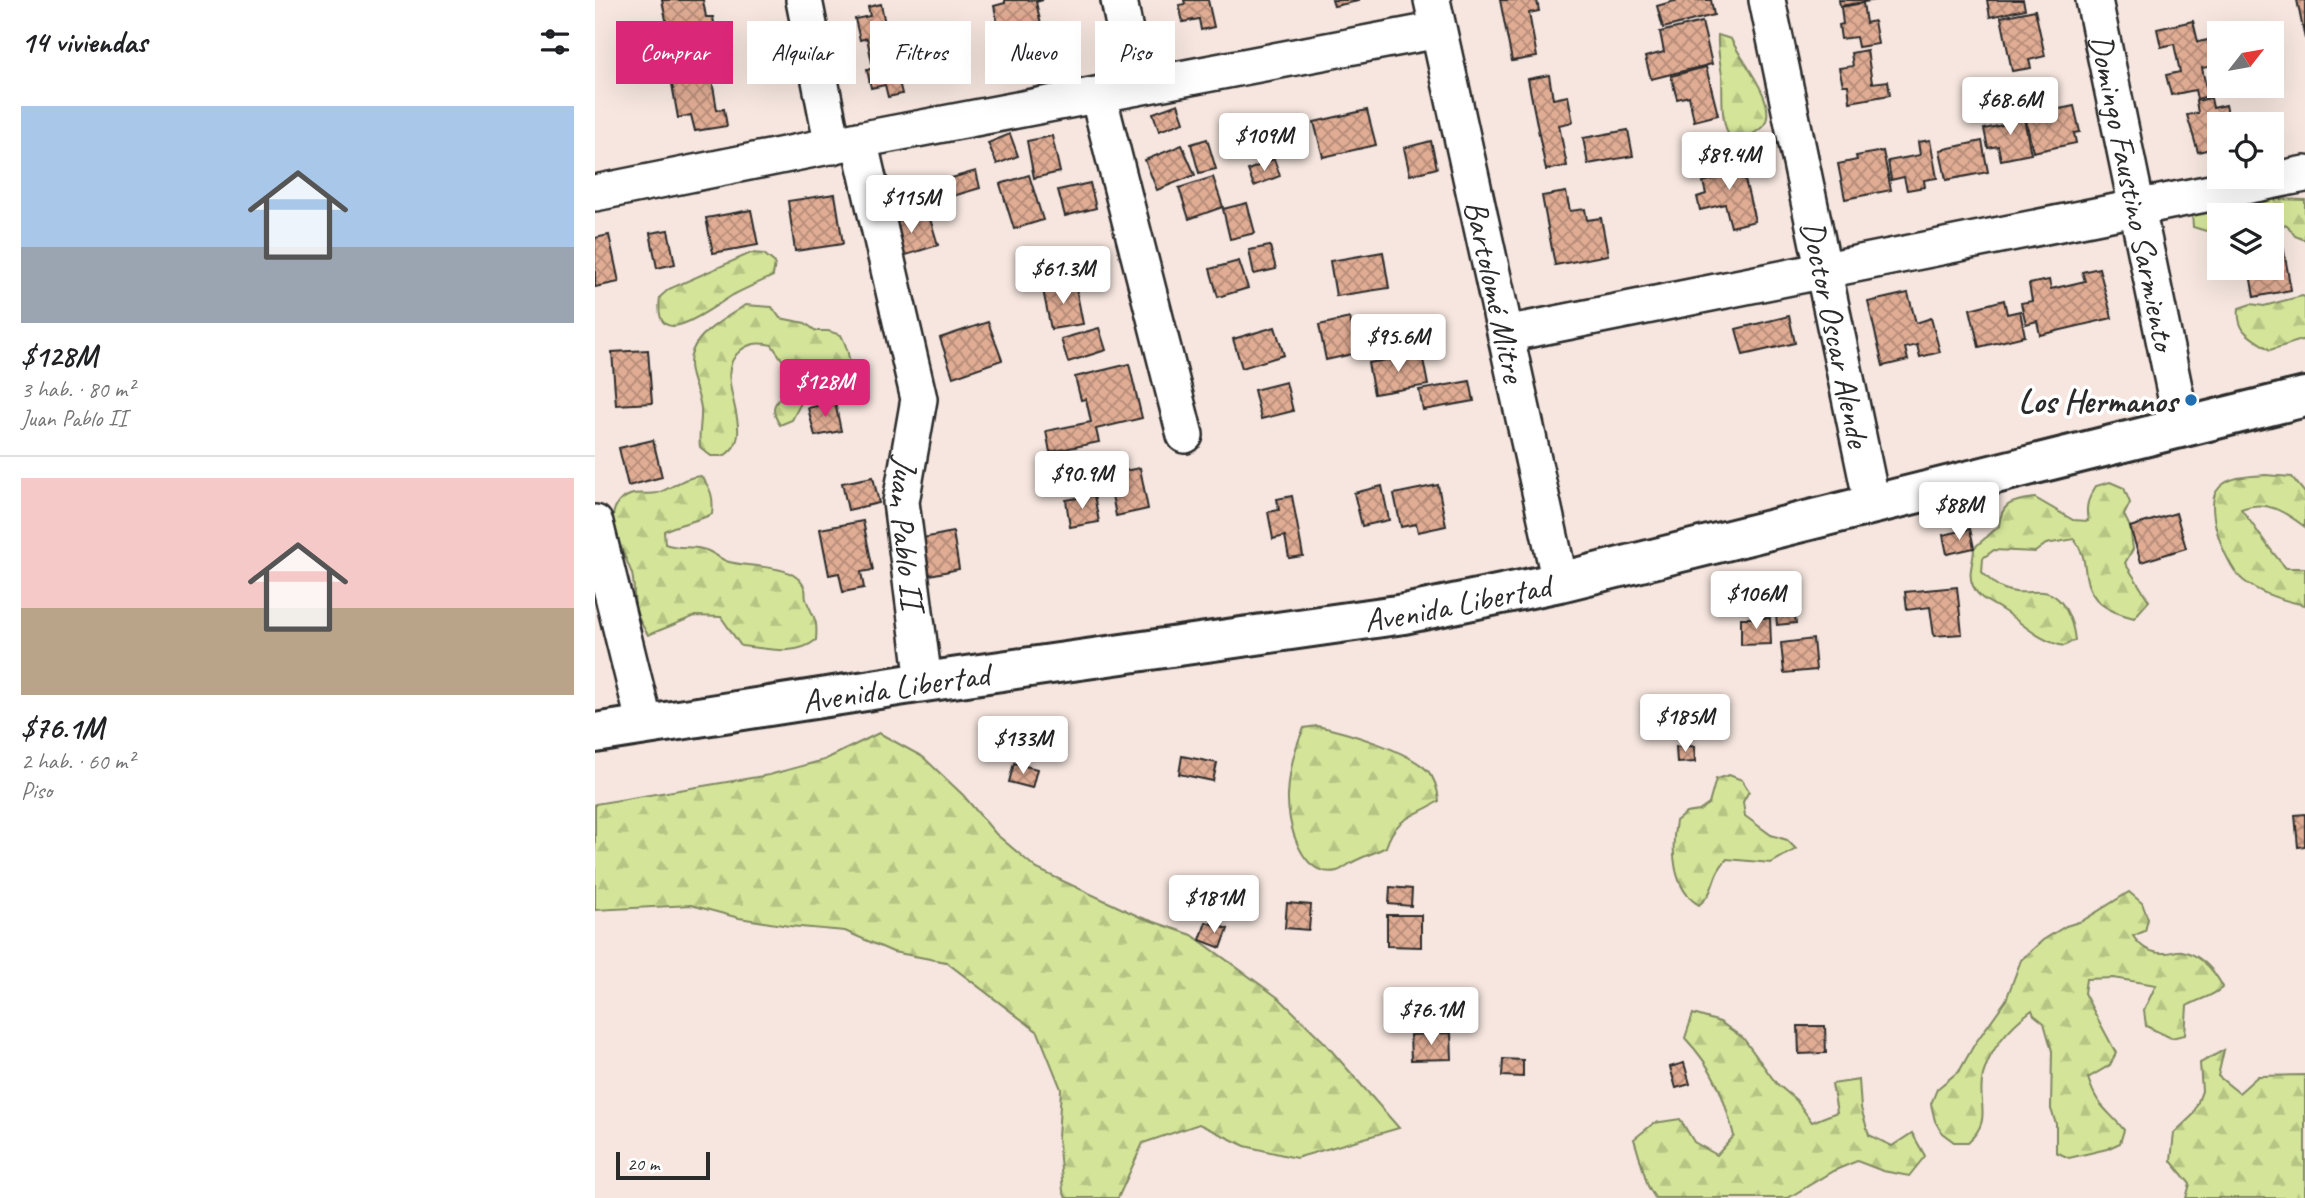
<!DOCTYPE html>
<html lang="es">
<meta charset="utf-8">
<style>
:root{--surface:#fff;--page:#f2f2f2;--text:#202124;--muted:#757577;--line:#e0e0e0;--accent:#db2777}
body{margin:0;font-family:Caveat,sans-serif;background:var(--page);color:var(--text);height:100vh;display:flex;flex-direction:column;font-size:26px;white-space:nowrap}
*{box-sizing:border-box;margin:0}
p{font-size:23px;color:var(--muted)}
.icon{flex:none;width:38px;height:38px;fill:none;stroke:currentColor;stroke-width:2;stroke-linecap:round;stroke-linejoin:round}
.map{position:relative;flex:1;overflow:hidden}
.side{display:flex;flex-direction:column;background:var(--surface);width:595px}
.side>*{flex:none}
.hud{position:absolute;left:21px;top:21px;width:665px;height:63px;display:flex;gap:14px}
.needle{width:46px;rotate:59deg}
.fabs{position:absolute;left:1612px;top:21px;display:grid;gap:14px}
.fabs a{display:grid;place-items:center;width:77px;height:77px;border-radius:0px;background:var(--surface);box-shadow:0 7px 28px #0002;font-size:35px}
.scale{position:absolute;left:21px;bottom:18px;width:94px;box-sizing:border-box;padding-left:7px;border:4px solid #2b2b2b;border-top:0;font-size:19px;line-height:24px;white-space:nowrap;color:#2b2b2b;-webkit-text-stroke:5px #fff;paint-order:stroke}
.price{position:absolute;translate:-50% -60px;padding:0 16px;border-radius:7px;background:#fff;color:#222;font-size:23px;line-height:46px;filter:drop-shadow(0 2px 4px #0008)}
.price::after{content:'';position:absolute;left:50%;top:42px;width:21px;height:16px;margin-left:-10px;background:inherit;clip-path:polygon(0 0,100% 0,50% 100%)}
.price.selected{background:var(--accent);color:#fff}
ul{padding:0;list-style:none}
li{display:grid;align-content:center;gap:14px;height:371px;padding:0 21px}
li+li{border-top:2px solid var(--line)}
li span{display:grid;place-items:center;height:217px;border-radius:0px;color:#555}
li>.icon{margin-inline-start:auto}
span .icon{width:126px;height:126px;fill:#fffc;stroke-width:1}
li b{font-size:30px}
h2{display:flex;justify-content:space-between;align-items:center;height:84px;padding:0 21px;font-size:30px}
.pill{padding:0 24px;border-radius:0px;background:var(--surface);box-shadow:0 7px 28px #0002;font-size:24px;line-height:63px}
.pill.selected{background:var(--accent);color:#fff}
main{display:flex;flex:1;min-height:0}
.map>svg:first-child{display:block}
</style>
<main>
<section class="side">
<h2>14 viviendas<svg class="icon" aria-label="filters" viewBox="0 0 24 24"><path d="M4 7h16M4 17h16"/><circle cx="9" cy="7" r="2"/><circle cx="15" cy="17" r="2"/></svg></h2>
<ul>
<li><span style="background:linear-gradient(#a9c7e8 65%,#9aa5b1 0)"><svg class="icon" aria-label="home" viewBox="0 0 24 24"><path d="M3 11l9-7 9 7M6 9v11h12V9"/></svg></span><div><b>$128M</b><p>3 hab. · 80 m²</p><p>Juan Pablo II</p></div></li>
<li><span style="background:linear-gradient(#f6c9c9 60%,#b9a48a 0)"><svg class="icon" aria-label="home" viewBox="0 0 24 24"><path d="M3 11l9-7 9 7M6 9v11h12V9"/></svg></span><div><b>$76.1M</b><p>2 hab. · 60 m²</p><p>Piso</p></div></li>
</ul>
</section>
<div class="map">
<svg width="1710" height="1198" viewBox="0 0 1710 1198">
<defs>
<pattern id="forest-firs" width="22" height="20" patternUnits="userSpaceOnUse" patternTransform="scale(1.75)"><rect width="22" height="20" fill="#d4e599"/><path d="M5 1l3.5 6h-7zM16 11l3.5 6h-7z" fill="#b6c584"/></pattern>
<pattern id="building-cross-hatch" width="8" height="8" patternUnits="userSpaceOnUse" patternTransform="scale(1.75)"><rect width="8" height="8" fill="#e0ac94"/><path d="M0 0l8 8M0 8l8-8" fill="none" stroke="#b68c79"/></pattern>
</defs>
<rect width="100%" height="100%" fill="#f6e6df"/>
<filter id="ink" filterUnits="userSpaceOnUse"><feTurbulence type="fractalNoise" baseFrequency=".0143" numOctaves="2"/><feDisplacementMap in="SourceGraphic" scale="14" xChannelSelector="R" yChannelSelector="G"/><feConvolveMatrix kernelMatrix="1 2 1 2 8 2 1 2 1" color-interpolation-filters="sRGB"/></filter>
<g filter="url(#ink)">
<!-- forest -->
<g fill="url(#forest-firs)" stroke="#808862" stroke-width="2">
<path d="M1123,35L1136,39C1145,59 1184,103 1169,125C1165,131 1152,137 1146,141L1134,136C1125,117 1128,96 1127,75C1125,61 1122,49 1123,35Z"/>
<polygon points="1657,194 1683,199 1710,200 1710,240 1700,236 1692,225 1677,224 1676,215 1624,215 1624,230 1611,231 1598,227 1597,213"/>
<path d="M156,253L169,254L180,263L178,276C165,282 151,288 138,295C117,307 57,357 65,297L74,289Z"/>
<path d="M1707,296L1710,297V339L1675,350C1657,337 1641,333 1644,308L1656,304L1669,306Z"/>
<path d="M150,305L177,307L185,318L210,323L221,331H233L246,335C255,352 258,368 250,385L209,397L197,420L185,425C168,399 192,401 195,380C196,368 183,355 177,345C165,343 156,342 146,350C120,370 146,408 143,434C142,445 137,450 129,456H116L105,447C103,434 107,422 106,409C105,396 98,384 96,372C88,338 127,322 150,305Z"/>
<path d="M1670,475L1697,477L1710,493V527C1690,512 1671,499 1646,509C1661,528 1674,550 1691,568H1710V605C1690,601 1666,594 1649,581C1632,569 1610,512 1621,492C1631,475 1654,477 1670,475Z"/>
<path d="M106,476C116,489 119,497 117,514C101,522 85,523 69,531L70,544C83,549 94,546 107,549C116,550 123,558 131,561C152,569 200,561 210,589C211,592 210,596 211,599C218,619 223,616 221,640C200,657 171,648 146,646L126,617L100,616L53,635C49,628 43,619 41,611C38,599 40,585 37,574C29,550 0,508 35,495C44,492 53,495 62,493C78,488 88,477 106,476Z"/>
<path d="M1515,482L1529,488L1535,503L1529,515L1535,527L1538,549L1530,563L1554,601L1539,618C1515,612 1495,603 1491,576C1489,561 1489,552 1479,539L1451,544L1440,552L1399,550L1388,558L1387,572C1394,579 1400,586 1409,589C1422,595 1435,591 1448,592C1469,594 1478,622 1480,640L1469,646C1443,641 1428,623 1407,610C1396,602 1385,601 1378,586C1372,573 1379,562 1379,548L1404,526C1406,502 1418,501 1440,498L1478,520L1493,521C1490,506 1493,499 1501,486Z"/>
<path d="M722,726C751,732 812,750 833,771C841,780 843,790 844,801C819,817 801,816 791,847C779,853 767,857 756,863C752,865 747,870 742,871C706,879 692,823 693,796C694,773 699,749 709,728Z"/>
<polygon points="284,733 328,757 368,795 401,834 442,869 545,917 597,935 685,999 728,1041 804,1128 701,1158 650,1146 604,1124 548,1143 523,1198 471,1198 468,1191 463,1138 466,1089 443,1032 351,962 298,952 250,931 194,926 144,918 96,905 0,910 0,804 174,775 229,760"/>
<path d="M1134,775L1147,780L1154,791L1148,802L1150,816L1176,835L1192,840L1201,849L1176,863L1132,859C1115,876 1122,891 1104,905C1077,889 1076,849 1081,821L1091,813L1104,811L1114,804L1121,779Z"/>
<path d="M1534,892L1547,903L1553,919L1550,931L1538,936C1546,948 1556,954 1571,953C1576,953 1582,950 1587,951C1607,955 1619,970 1628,987C1616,998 1605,998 1592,1006L1590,1035L1576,1038L1551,1026L1549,1010L1561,985L1518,978L1491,979L1489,993L1521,1053L1515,1065L1493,1078C1502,1107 1512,1109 1529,1130L1525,1143L1512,1149L1474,1158L1461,1152V1124L1456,1109L1457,1051L1449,1023L1439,1015L1437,1010C1414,1027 1396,1047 1388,1075C1381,1103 1399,1119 1373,1142H1359L1347,1133L1340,1121L1336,1104L1342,1089L1365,1070L1379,1045L1411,1000L1426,960L1448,940L1471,926L1487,921Z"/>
<path d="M1098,1014L1125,1022L1148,1038L1181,1083L1201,1100L1217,1122L1242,1112L1237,1084L1264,1080L1266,1108L1274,1135L1297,1146L1317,1133L1330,1156L1314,1176L1288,1171L1262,1161L1238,1171L1193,1198H1060L1053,1186L1039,1139L1059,1123L1085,1119L1099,1142L1122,1155L1139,1136C1128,1094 1120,1070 1090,1038Z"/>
<polygon points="1629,1050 1623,1076 1644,1093 1663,1076 1710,1075 1710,1198 1591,1198 1595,1184 1576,1161 1579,1133 1598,1115 1607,1091 1605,1063"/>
</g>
<!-- building -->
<g fill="url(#building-cross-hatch)" stroke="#2b2b2b" stroke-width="2">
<polygon points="67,0 108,0 111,17 118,17 121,34 88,39 85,23 72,25"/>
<polygon points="410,0 448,0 441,2 448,34 456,33 460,51 442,55 444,66 425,71 417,36 406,39 399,6 410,3"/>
<polygon points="589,0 613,0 619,27 606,30 604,19 588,22 584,5 590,4"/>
<polygon points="737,0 763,0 764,1 739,6"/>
<polygon points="905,0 942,0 944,11 934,13 942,57 917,61"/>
<polygon points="1116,0 1119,15 1068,28 1062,6 1083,0"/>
<polygon points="1244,0 1281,0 1245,6"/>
<polygon points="1392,0 1428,0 1430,9 1395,17"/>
<polygon points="1702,0 1710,0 1710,39"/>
<polygon points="1268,3 1271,23 1279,21 1283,44 1263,47 1261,37 1246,39 1244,25 1248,24 1246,7"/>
<polygon points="286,4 292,34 313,30 320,60 300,64 307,94 293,97 290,85 276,88 272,70 278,68 272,38 265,40 260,19 275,16 273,7"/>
<polygon points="1440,10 1450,56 1434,60 1436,68 1417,71 1406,17"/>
<polygon points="1598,21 1603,42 1623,38 1624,44 1624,65 1607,68 1613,96 1602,99 1600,90 1576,95 1571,75 1585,72 1579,44 1566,47 1562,29"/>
<polygon points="1107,22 1117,64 1056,79 1050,57 1069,52 1065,32"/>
<polygon points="1272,50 1277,83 1293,81 1295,95 1255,102 1253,85 1248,85 1244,68 1258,66 1256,53"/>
<polygon points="120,55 123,73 116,74 122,110 129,109 132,126 100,131 96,115 83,118 77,84 91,82 88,61"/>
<polygon points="1111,67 1123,115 1099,121 1094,96 1082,99 1076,76"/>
<polygon points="954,75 958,99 973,96 978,122 964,125 972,166 951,170 933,79"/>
<polygon points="1616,98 1618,108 1631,105 1634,120 1622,122 1624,147 1603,152 1592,115 1603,113 1601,101"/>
<polygon points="583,104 589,122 564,131 558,113"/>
<polygon points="1479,106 1485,132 1479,133 1481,143 1438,152 1430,116"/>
<polygon points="1427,108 1436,154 1406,160 1403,146 1393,148 1389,129 1417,123 1415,111"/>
<polygon points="772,110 781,145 728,157 719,122"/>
<polygon points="1033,130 1038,156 993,164 988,138"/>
<polygon points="415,134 423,156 402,164 393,143"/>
<polygon points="457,136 465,172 439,178 432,141"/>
<polygon points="612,139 621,169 604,173 596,144"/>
<polygon points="1335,140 1342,178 1329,180 1330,187 1312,190 1309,177 1296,180 1293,161 1325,155 1323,142"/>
<polygon points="836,141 842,168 815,175 809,148"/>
<polygon points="1387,141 1393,172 1351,180 1345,150"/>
<polygon points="587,145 600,175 562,190 550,160"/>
<polygon points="1288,151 1296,190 1250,199 1243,164 1262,160 1261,156"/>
<polygon points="1144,155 1160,221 1136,227 1130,204 1105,210 1102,197 1111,194 1108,182 1122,178 1117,162"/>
<polygon points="679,159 685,176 659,186 653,170"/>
<polygon points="381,171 385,188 358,196 353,179"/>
<polygon points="434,175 448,220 419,229 405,184"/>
<polygon points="618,177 628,207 594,219 584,188"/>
<polygon points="495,183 501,208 470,216 463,190"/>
<polygon points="971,192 975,211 990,209 992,220 1006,218 1013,255 960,265 947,196"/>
<polygon points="240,194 248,244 200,251 193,201"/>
<polygon points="652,203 660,233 635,239 628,209"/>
<polygon points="156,210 163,245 118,253 111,218"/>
<polygon points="333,212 343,245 298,259 288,226"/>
<polygon points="73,230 80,264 62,268 55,233"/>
<polygon points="1686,234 1696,290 1659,297 1654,268 1676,268 1676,236"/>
<polygon points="14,235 24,282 0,287 0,238"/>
<polygon points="675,246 681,269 659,274 654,250"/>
<polygon points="788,252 794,288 741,296 735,261"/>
<polygon points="644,261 653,288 623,297 615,269"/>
<polygon points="1504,268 1517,318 1445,335 1442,321 1431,324 1426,303 1437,301 1434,284 1454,280 1456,289 1490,281 1487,272"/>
<polygon points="480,283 488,324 456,329 448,290"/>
<polygon points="1313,293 1321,323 1336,318 1345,352 1325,357 1322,345 1310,348 1313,360 1288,366 1273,302"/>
<polygon points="1409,300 1412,314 1425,311 1430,336 1384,347 1375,309"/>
<polygon points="1194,316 1200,343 1148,355 1141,329"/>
<polygon points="755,318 762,353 731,360 724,325"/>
<polygon points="393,322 407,360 358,377 345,338"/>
<polygon points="680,327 689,355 647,368 638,339"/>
<polygon points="504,328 511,350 473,362 466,339"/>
<polygon points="53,350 57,403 21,405 17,352"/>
<polygon points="827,354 833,385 779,394 773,363"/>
<polygon points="534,364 547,418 501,429 504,442 455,452 451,431 496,422 491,399 486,400 480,377"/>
<polygon points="875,381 879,401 828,410 824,390"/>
<polygon points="691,382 698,411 666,419 659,390"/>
<polygon points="240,402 246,431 220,436 213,408"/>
<polygon points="58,440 67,477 33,486 24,448"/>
<polygon points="545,468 553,509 521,516 513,474"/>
<polygon points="278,477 284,503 253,510 247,483"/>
<polygon points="843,485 851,526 823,532 821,524 806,527 799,494"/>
<polygon points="787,486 794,520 767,526 759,493"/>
<polygon points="499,495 504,522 475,527 471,500"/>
<polygon points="697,496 708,556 694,558 690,536 678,539 673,512 684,510 682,499"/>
<polygon points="1581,513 1591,548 1546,562 1535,527"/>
<polygon points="268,521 278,570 266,572 269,588 248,592 244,573 234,575 225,529"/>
<polygon points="1375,529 1379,548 1352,554 1348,535"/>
<polygon points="358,532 364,569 335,575 328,538"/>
<polygon points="1362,587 1367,634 1339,636 1335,607 1312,610 1310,592"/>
<polygon points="1198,601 1201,623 1182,625 1180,604"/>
<polygon points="1146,618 1175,618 1176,644 1146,645"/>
<polygon points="1218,639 1221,670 1189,673 1186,643"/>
<polygon points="1099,746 1100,762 1082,763 1081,747"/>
<polygon points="587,756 622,763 618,781 584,774"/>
<polygon points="419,763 442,769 437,788 414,782"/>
<polygon points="1710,814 1710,846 1703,847 1700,815"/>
<polygon points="795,887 817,889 816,906 794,904"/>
<polygon points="692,903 716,905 714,930 690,928"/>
<polygon points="792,915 826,915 826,947 792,946"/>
<polygon points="611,922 633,929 626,948 605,940"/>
<polygon points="1203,1026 1230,1026 1231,1053 1204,1054"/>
<polygon points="856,1033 857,1059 816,1060 815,1035"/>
<polygon points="908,1059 928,1060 928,1077 907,1076"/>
<polygon points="1089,1063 1095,1084 1081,1088 1075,1067"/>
</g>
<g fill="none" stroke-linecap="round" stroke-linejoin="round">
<defs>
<g id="minor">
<polyline points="209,0 238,146"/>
<polyline points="524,0 541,87"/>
<path id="s1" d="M837,0L965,582"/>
<path id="s2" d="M1172,0L1277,503"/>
<path id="s3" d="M1499,0L1587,426"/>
<polyline points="503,95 590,435"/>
<path id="s4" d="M264,140L324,399L306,502L329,682"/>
<polyline points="0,193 264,140 843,30"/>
<polyline points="911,334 1710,174"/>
<polyline points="0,523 50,725"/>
</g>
<g id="major">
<path id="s5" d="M0,733L329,682L809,614L965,582L1710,397"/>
</g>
</defs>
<!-- minor casing -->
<use href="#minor" stroke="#2b2b2b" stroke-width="40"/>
<!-- major casing -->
<use href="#major" stroke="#2b2b2b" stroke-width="44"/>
<!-- minor -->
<use href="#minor" stroke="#fff" stroke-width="35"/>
<!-- major -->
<use href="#major" stroke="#fff" stroke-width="38"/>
</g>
</g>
<!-- markers -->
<circle fill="#1f6fb2" stroke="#fff" stroke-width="2.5" cx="1596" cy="400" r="7"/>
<g text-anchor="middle" stroke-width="7" stroke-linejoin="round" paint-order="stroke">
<!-- street labels -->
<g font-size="33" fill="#2b2b2b" stroke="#fff">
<text dy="12" stroke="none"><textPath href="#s3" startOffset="196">Domingo Faustino Sarmiento</textPath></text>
<text dy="12" stroke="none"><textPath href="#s1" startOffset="298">Bartolomé Mitre</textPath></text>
<text dy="12" stroke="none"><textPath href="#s2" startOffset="341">Doctor Oscar Alende</textPath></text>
<text dy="12" stroke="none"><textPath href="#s4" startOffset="402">Juan Pablo II</textPath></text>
<text dy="12" stroke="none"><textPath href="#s5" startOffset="872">Avenida Libertad</textPath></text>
<text dy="12" stroke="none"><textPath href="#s5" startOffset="304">Avenida Libertad</textPath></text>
</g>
<!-- poi labels -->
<g font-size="33" font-weight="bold" fill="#2b2b2b" stroke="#fff" text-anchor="end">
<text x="1582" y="412">Los Hermanos</text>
</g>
</g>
</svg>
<div class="fabs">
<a><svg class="needle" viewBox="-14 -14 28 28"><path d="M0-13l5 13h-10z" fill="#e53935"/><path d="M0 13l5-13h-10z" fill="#757577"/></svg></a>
<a><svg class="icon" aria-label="locate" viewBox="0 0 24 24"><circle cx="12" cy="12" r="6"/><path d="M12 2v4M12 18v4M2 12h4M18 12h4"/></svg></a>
<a><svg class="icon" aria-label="layers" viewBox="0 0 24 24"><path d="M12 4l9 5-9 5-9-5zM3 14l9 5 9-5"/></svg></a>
</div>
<div class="scale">20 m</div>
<b class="price" style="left:1415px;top:137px">$68.6M</b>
<b class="price" style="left:669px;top:173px">$109M</b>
<b class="price" style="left:1134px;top:192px">$89.4M</b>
<b class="price" style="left:316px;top:235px">$115M</b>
<b class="price" style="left:468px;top:306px">$61.3M</b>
<b class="price" style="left:803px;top:374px">$95.6M</b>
<b class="price selected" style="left:230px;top:419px">$128M</b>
<b class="price" style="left:487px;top:511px">$90.9M</b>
<b class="price" style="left:1364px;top:542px">$88M</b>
<b class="price" style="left:1161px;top:631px">$106M</b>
<b class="price" style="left:1090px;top:754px">$185M</b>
<b class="price" style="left:428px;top:776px">$133M</b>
<b class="price" style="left:619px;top:935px">$181M</b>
<b class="price" style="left:836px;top:1047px">$76.1M</b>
<div class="hud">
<a class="pill selected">Comprar</a>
<a class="pill">Alquilar</a>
<a class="pill">Filtros</a>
<a class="pill">Nuevo</a>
<a class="pill">Piso</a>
</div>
</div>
</main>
